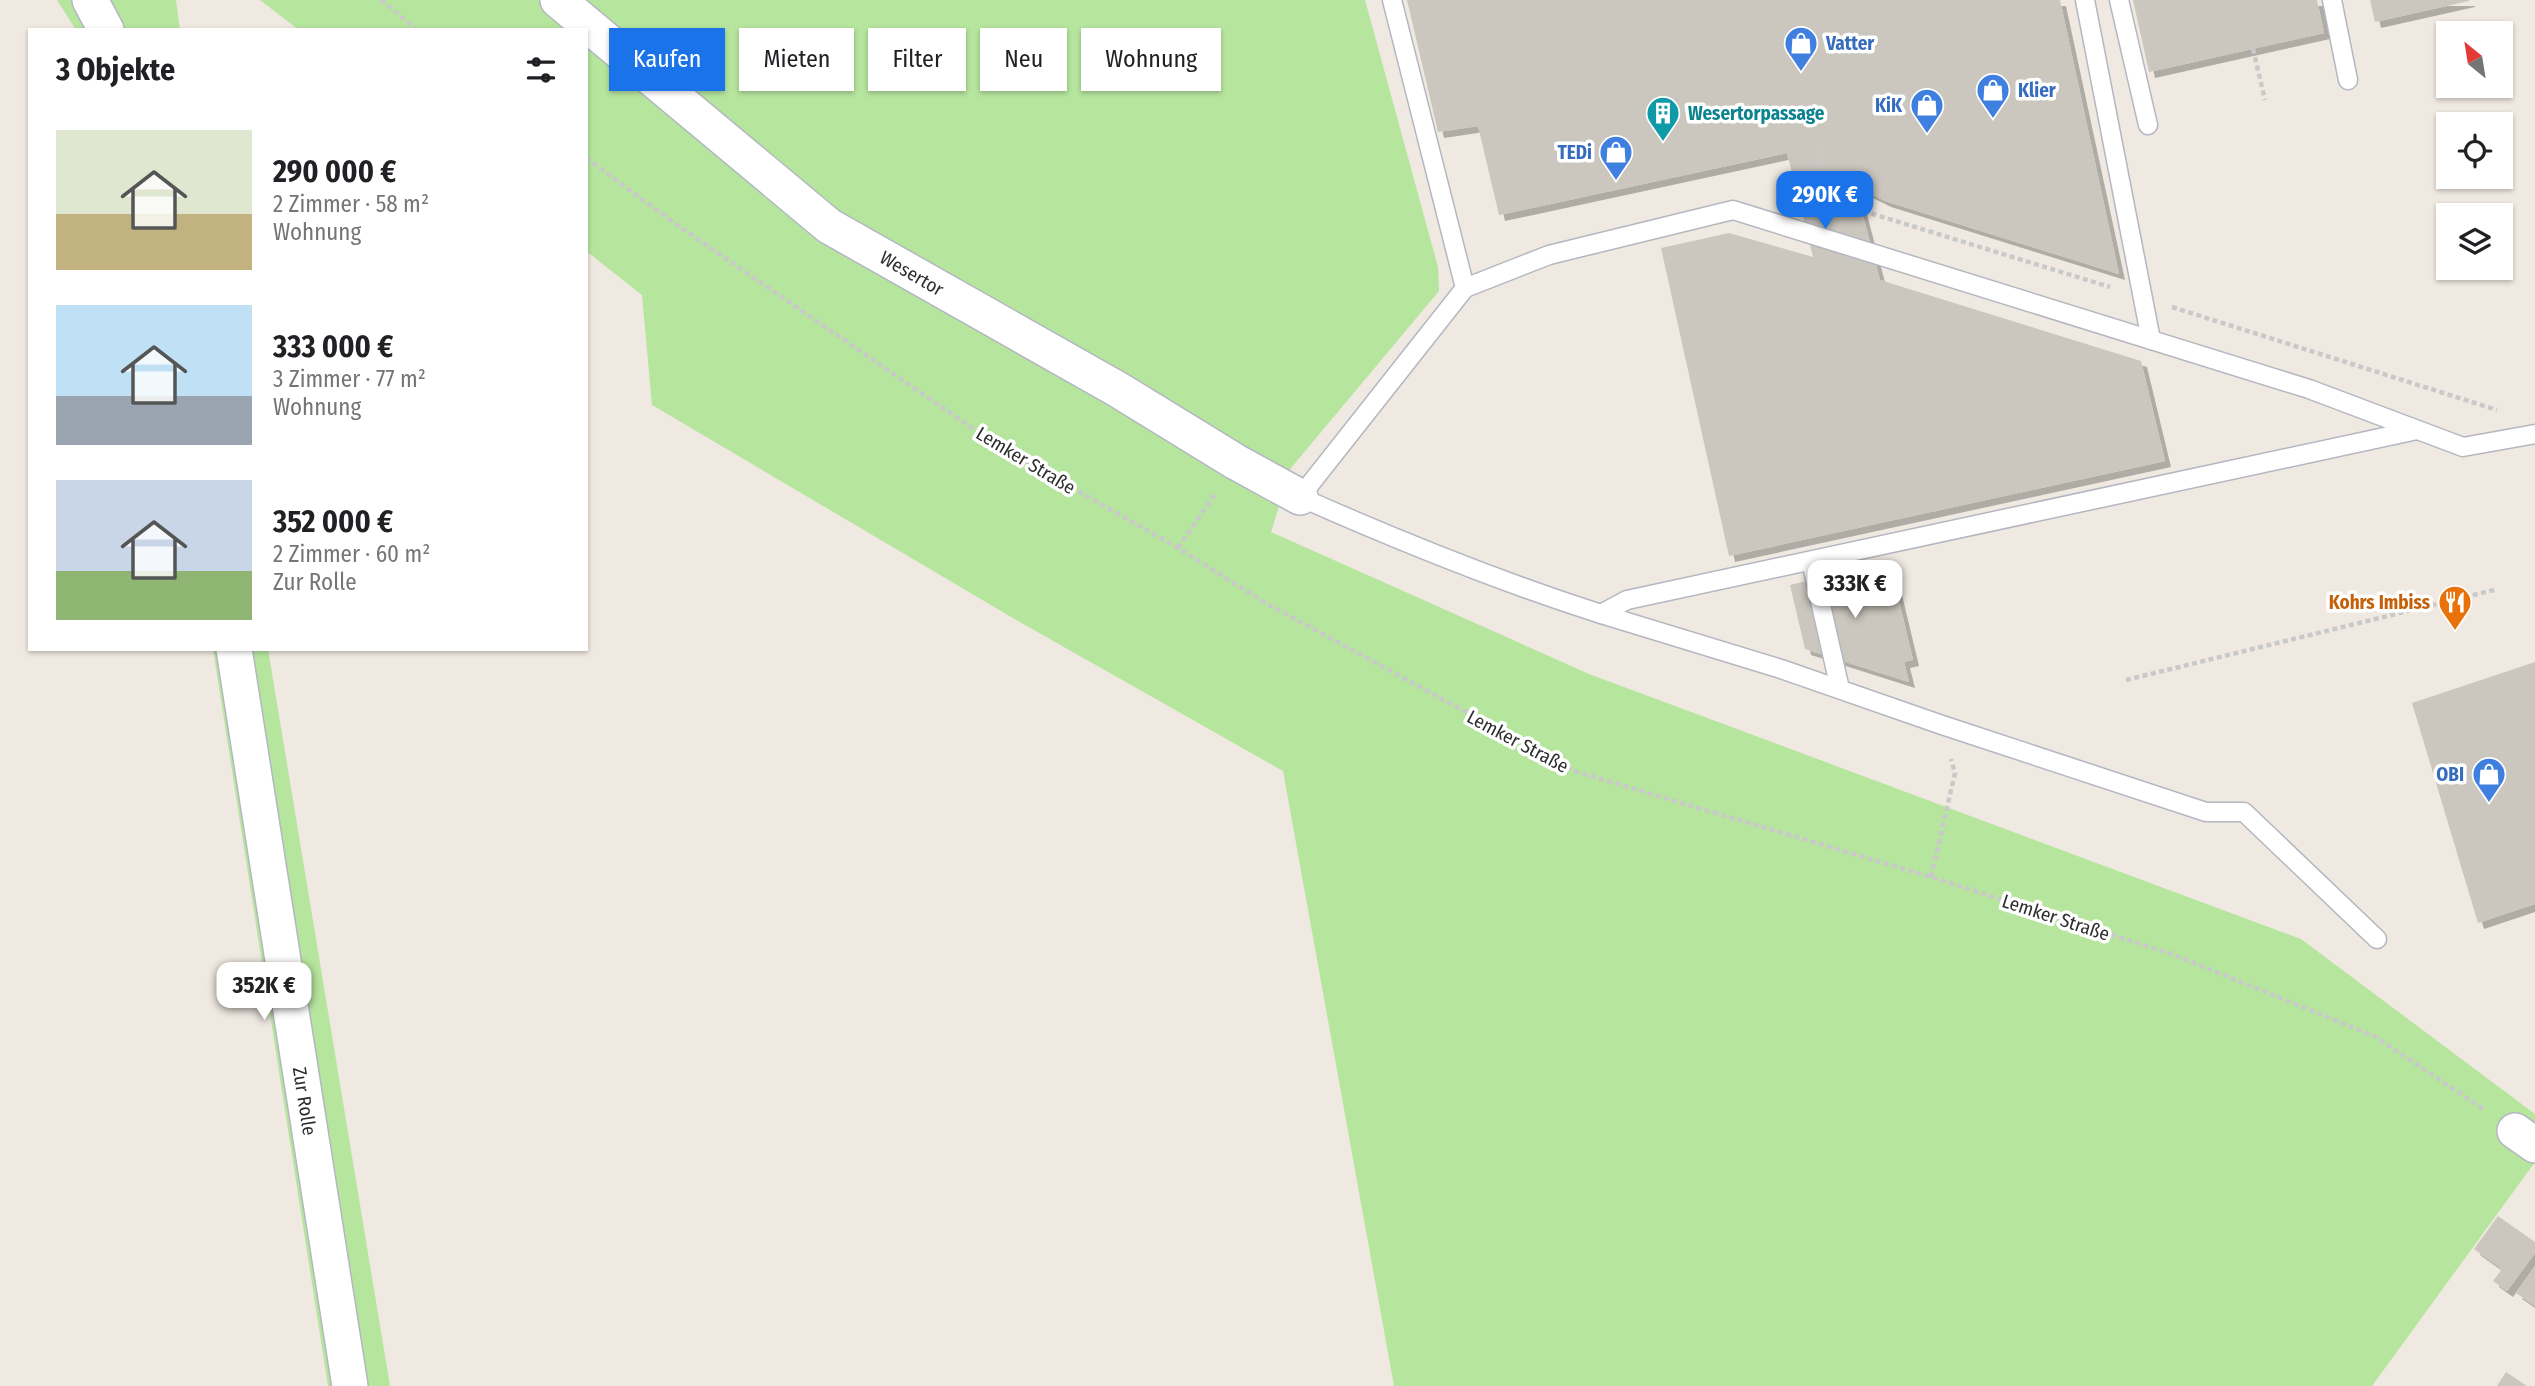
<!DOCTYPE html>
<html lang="de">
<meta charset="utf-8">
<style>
:root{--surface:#fff;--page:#f2f2f2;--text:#202124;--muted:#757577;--accent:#1a73e8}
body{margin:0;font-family:"Fira Sans Condensed",sans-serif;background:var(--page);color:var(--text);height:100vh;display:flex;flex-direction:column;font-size:26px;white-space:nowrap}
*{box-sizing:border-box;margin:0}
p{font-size:23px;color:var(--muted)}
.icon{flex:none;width:38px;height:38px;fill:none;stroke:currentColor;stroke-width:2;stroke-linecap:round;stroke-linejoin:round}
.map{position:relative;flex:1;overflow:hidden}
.sheet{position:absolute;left:28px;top:28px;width:560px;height:623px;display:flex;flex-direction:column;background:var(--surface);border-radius:0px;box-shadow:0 2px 5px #0004}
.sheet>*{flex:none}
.banner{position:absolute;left:609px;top:28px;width:665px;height:63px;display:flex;gap:14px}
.needle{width:46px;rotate:330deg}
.controls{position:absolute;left:2436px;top:21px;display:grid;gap:14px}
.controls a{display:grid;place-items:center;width:77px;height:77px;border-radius:0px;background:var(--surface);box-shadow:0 2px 5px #0004;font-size:35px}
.price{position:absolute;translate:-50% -60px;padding:0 16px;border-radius:14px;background:#fff;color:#222;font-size:23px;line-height:46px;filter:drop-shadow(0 2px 4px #0008)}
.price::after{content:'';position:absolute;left:50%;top:42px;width:21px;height:16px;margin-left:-10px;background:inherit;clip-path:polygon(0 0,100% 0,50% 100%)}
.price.on{background:var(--accent);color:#fff}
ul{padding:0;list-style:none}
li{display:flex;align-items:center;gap:21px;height:175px;padding:0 28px}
li span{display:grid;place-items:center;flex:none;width:196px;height:140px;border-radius:0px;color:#555}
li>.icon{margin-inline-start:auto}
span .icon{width:84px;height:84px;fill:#fffc;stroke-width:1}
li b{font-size:30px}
h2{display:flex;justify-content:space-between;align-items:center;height:84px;padding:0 28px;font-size:30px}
.tag{padding:0 24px;border-radius:0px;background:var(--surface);box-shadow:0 2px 5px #0004;font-size:24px;line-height:63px}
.tag.on{background:var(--accent);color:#fff}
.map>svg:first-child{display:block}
</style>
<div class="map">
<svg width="2535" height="1386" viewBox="0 0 2535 1386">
<defs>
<filter id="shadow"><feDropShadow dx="6" dy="6" stdDeviation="0" flood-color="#0004"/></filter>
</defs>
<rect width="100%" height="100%" fill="#efe9e1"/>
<!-- green -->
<g fill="#b6e59e">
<polygon points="57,0 176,0 180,30 76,30"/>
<polygon points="260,0 1365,0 1438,267 1439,291 1291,468 1271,532 1589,674 2301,939 2535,1114 2535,1162 2372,1386 1394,1386 1283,771 1018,621 652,405 642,295 586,251 586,30 299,30"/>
<polygon points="213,649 268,649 390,1386 328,1386"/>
</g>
<!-- building -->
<g fill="#cbc7bf" filter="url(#shadow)">
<polygon points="1407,0 2060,0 2119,274 1885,201 1855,186 1880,280 2141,361 2165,461 1729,556 1661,248 1729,233 1813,257 1787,153 1499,215 1478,126 1438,132"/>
<polygon points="2133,0 2317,0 2324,33 2149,72"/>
<polygon points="2370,0 2469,0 2469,1 2375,22"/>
<polygon points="1882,563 1884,570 1891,568 1913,660 1904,662 1909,682 1805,649 1790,585"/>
<polygon points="2535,662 2535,904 2478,923 2412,703"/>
<polygon points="2498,1216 2535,1242 2535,1253 2507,1291 2493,1281 2502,1269 2474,1249"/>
<polygon points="2535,1266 2535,1306 2516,1293"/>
<polygon points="2506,1372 2527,1386 2497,1386"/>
</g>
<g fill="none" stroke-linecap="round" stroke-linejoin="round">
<defs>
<g id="lane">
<polyline points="1392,0 1465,288"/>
<polyline points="2085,0 2151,340"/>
<polyline points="2119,0 2148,125"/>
<polyline points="2332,0 2348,80"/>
<path d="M2417,430L1627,600L1601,614C1498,581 1399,541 1300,497L1465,288L1549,255L1733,210L2309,389L2463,447L2535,434"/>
<polyline points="1811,561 1840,689"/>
<polyline points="1601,614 1781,669 1942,725 2206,812 2244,812 2377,939"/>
</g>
<g id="street">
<polyline points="90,0 106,30"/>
<polyline points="558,0 829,226 1117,389 1236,462 1300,497"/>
<polyline points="234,649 350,1386"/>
<polyline points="2515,1131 2535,1145"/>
</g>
</defs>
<!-- lane casing -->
<use href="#lane" stroke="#b4b7c1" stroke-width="21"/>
<!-- street casing -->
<use href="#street" stroke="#b4b7c1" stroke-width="38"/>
<!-- path -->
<g stroke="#c9c9c9" stroke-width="4.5" stroke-dasharray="5 3.5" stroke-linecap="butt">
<polyline points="381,0 417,30"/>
<polyline points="2253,49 2265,100"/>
<polyline points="1818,149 1834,213"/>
<polyline points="586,158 680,227 994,443 1178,548 1264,602 1574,771 1931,877 2172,954 2374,1036 2485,1110"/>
<polyline points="1831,201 2110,287"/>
<polyline points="2172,307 2497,410"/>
<polyline points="1178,548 1215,494"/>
<polyline points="2126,680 2494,590"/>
<polyline points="1931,877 1955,773 1951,759"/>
</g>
<!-- lane -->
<use href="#lane" stroke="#fff" stroke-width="18"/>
<!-- street -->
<use href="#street" stroke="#fff" stroke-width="35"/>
</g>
<!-- icons -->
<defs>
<symbol id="shop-pin" viewBox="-11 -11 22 30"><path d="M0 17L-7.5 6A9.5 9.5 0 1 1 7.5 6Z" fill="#3f7fe0" stroke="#fff"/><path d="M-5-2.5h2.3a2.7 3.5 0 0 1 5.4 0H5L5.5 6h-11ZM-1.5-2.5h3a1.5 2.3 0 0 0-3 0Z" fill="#fff"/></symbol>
<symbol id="building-pin" viewBox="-11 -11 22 30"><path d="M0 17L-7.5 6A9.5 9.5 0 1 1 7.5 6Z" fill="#0f9aa8" stroke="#fff"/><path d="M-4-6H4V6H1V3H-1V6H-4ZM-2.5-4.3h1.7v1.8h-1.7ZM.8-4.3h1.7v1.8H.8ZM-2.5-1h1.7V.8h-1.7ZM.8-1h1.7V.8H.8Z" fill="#fff"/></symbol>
<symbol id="restaurant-pin" viewBox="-11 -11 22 30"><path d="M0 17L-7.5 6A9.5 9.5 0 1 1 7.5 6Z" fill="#e8710a" stroke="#fff"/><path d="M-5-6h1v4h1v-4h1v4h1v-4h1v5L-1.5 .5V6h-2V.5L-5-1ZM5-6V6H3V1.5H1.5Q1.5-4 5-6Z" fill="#fff"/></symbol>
</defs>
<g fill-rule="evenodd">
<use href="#shop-pin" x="1782" y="24" width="38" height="52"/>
<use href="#shop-pin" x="1974" y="71" width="38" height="52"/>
<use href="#shop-pin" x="1908" y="86" width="38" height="52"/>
<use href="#building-pin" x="1644" y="94" width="38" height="52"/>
<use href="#shop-pin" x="1597" y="133" width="38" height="52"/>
<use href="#restaurant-pin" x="2436" y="583" width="38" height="52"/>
<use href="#shop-pin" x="2470" y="755" width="38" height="52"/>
</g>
<g text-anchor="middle" stroke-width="7" stroke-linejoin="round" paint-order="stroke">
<!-- shop labels -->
<g font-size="19" font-weight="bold" fill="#366cbe" stroke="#fff" text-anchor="end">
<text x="1826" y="50" text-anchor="start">Vatter</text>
<text x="2018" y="97" text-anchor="start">Klier</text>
<text x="1902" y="112">KiK</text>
<text x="1592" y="159">TEDi</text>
<text x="2464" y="781">OBI</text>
</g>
<!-- culture labels -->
<g font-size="19" font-weight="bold" fill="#0d838f" stroke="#fff" text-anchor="start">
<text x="1688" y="120">Wesertorpassage</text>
</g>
<!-- street labels -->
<g font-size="19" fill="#2e2e2e" stroke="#fff">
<text transform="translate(912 273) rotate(30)" y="7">Wesertor</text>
<text transform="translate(1026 460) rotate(31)" y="7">Lemker Straße</text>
<text transform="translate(1518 741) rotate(28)" y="7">Lemker Straße</text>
<text transform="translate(2056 917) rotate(18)" y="7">Lemker Straße</text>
<text transform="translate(305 1101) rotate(81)" y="7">Zur Rolle</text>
</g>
<!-- food labels -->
<g font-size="19" font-weight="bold" fill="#c56008" stroke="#fff" text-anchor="end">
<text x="2430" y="609">Kohrs Imbiss</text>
</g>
</g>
</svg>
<div class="controls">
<a><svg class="needle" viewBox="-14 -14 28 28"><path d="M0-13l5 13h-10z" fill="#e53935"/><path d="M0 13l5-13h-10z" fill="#757577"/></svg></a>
<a><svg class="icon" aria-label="locate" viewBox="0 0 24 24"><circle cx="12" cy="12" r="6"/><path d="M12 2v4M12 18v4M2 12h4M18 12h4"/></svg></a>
<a><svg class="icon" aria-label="layers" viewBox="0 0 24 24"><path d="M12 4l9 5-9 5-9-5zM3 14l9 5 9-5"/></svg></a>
</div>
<b class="price on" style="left:1825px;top:231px">290K €</b>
<b class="price" style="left:1855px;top:620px">333K €</b>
<b class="price" style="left:264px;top:1022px">352K €</b>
<div class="banner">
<a class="tag on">Kaufen</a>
<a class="tag">Mieten</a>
<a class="tag">Filter</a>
<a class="tag">Neu</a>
<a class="tag">Wohnung</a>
</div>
<section class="sheet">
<h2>3 Objekte<svg class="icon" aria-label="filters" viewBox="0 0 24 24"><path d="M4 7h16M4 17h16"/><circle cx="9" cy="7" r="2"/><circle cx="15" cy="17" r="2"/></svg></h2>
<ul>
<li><span style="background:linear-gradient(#dfe7d0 60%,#c2b280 0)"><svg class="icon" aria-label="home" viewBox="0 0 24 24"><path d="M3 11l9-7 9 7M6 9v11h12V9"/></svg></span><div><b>290 000 €</b><p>2 Zimmer · 58 m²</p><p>Wohnung</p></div></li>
<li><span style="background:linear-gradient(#bfe0f5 65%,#9aa5b1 0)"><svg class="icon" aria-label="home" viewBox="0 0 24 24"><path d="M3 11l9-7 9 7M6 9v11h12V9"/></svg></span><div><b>333 000 €</b><p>3 Zimmer · 77 m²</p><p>Wohnung</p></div></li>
<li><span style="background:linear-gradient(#c9d6e8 65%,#8fb573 0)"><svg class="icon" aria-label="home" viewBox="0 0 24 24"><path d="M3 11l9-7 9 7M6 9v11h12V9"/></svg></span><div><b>352 000 €</b><p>2 Zimmer · 60 m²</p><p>Zur Rolle</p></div></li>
</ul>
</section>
</div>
